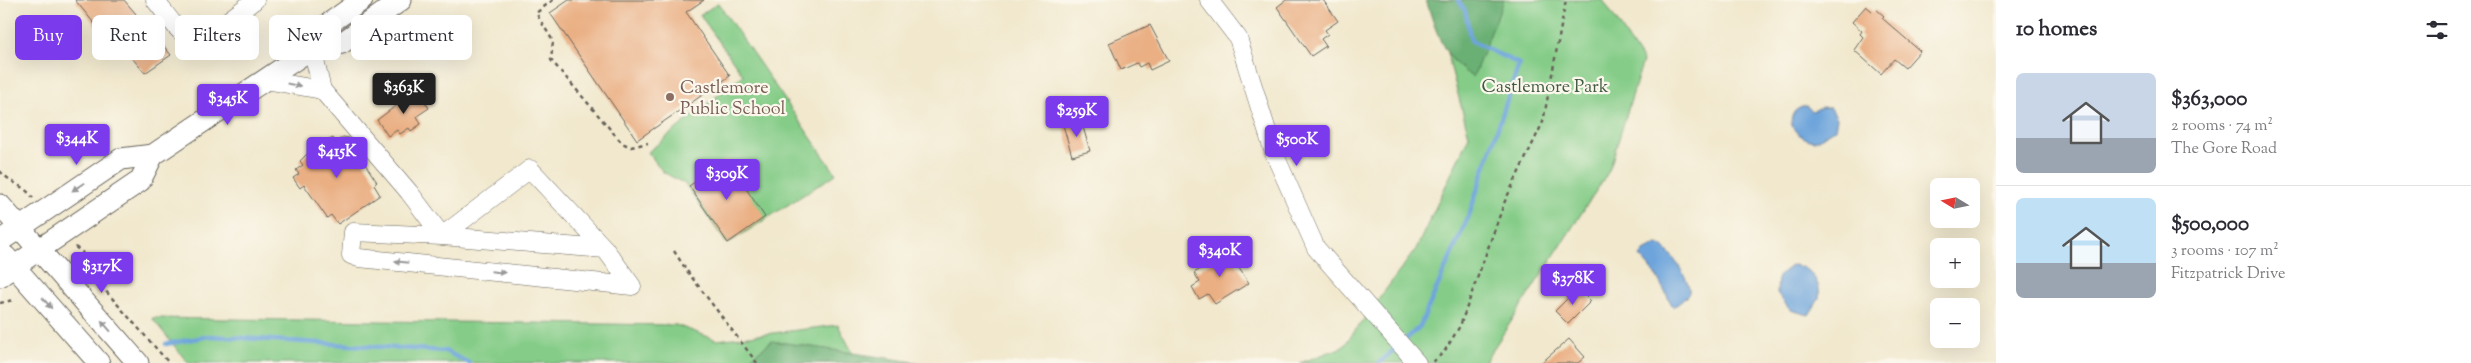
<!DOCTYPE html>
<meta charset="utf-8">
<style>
:root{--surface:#fff;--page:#f2f2f3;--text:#2b2b33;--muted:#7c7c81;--line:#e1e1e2;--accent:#7c3aed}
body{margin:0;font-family:"Sorts Mill Goudy",serif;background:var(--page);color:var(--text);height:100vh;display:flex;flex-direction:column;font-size:19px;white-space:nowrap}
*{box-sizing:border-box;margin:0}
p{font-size:16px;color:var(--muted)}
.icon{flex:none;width:28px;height:28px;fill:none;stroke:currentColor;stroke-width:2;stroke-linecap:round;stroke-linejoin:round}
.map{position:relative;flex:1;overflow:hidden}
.panel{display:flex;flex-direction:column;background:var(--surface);width:475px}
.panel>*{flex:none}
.hud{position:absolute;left:15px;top:15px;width:475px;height:45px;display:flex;gap:10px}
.needle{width:32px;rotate:280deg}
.fabs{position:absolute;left:1930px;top:178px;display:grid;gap:10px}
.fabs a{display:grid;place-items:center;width:50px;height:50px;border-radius:8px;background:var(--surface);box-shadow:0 5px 20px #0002;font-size:25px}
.price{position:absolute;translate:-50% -42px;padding:0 11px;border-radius:5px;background:var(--accent);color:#fff;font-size:16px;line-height:32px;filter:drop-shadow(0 1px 2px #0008)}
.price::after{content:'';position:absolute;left:50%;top:30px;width:15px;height:11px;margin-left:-8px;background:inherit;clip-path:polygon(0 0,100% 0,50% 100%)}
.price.on{background:#222;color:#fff}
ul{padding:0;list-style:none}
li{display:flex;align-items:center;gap:15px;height:125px;padding:0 20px}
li+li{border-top:1px solid var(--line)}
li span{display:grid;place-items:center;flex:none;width:140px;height:100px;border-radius:8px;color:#555}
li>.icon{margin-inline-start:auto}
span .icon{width:60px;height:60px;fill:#fffc;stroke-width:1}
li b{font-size:21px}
h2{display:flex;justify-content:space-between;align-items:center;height:60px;padding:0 20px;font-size:21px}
.pill{padding:0 18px;border-radius:8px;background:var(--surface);box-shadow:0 5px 20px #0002;font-size:18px;line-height:45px}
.pill.on{background:var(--accent);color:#fff}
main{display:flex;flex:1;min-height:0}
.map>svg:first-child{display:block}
</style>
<main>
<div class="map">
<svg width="1996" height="363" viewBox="0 0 1996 363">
<rect width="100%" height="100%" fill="#fbf7ec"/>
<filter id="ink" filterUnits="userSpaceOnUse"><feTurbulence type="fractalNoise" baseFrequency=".02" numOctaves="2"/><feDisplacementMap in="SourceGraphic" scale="10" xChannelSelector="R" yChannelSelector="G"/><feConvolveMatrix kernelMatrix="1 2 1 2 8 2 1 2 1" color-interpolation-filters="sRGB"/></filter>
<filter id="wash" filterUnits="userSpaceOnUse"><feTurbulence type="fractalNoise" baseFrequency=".0096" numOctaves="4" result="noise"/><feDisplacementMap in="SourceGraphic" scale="20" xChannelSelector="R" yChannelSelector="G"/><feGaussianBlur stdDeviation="1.12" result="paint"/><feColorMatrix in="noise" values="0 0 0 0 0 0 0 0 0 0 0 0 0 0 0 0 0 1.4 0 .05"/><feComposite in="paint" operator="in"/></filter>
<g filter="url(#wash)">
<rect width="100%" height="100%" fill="#f1e8cd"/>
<!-- green -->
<g fill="#84cc87" stroke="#507452">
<polygon points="1433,0 1603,0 1643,61 1609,171 1484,363 1300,363 1343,347 1416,249 1469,136"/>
<polygon points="718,3 836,174 727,244 685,184 663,172 648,152 743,75 700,15"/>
<polygon points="152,318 676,325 717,340 838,325 858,363 860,363 188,363"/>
</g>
<!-- forest -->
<g fill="#6bb074" stroke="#446648">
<path d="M1426,0H1504L1473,77C1442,58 1437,33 1426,0Z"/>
<polygon points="772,341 921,363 744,363"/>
</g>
<!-- water -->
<g fill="#6da4db" stroke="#44607c">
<path d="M1806,106L1813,111L1822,107L1831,108L1837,118L1835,129C1826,132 1822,139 1814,141C1799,138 1784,125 1795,111C1799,108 1801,107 1806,106Z"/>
<path d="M1657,244C1667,245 1692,282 1689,292C1688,297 1679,303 1675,306L1673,307L1657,277L1640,256L1644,251Z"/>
<path d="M1792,265C1809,266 1822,282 1819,299L1809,315L1790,310L1777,293L1778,276Z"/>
</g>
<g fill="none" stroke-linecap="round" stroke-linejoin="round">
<!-- stream -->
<g stroke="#6da4db" stroke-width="4.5">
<polyline points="1403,342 1420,326 1469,215 1519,64 1471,41 1465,10 1458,0"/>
<polyline points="166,344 210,336 445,351 469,363"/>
<polyline points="1379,363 1397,347"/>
</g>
</g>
<g id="blocks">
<!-- building -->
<g fill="#eaaf83">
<polygon points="75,0 124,0 136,14 131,19 146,36 148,34 153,41 157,38 171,55 145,73 112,35 107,39"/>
<polygon points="569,0 704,0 686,12 730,76 637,140 550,13"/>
<polygon points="1286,0 1323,0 1338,21 1325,30 1328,34 1321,39 1326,46 1311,56 1277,7"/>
<polygon points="1866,6 1873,12 1876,9 1884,16 1882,18 1920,51 1905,68 1894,59 1881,74 1854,50 1863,37 1860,34 1862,31 1852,22"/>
<polygon points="1150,25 1169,61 1150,70 1147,63 1139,67 1137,63 1121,70 1109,43"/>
<polygon points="417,90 429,108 417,116 421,124 411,131 409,128 400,134 397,130 388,136 377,120"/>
<polygon points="1081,120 1090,151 1072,156 1063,125"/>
<polygon points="343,137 349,138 357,148 355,149 377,182 374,185 380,195 338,224 331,215 327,218 304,185 300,188 293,178 299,174 296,170 303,165 300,161 306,155 327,141 333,138 336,142"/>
<polygon points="727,160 765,217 728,243 689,186"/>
<polygon points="1226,249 1249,283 1215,304 1208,294 1199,299 1192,287 1200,282 1194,273 1212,262 1210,258"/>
<polygon points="1578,288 1591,301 1568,324 1555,311"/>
<polygon points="1569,339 1585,357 1578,363 1541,363"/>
</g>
</g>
</g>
<g filter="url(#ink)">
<use href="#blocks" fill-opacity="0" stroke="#67635a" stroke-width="1"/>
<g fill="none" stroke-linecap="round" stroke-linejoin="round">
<defs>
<g id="minor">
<path d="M155,0C163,10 171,22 180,31C200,49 238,12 255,0"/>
<polyline points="1209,0 1238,38 1274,153 1316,248 1417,363"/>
<polyline points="312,48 322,90 409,192 442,236 530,169 605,249 632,286 359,258 351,255 353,232 442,236 605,249"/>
<polyline points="265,80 322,90"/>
</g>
<g id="major">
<polyline points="314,47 342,43 401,0"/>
<polyline points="0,205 138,363"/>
<polyline points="0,241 121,159 153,155 314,47 327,25 362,0"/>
<polyline points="5,256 99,363"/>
<polyline points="0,276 140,181 153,155"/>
</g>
</defs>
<!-- minor casing -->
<use href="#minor" stroke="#67635a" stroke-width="19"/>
<!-- major casing -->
<use href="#major" stroke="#67635a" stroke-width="23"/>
<!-- path -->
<g stroke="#67635a" stroke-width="2.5" stroke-dasharray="4 4" stroke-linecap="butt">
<polyline points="553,0 536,13 553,41 551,60 622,143 631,147 648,143"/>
<path d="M0,171C9,182 25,186 33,198"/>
<polyline points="75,247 82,252 89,272 169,363"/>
<polyline points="674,251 687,271 757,363"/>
<polyline points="0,303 13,300"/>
<polyline points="1433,362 1444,352 1460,326 1505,201 1543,122 1566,0"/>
</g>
<!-- minor -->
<use href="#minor" stroke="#fff" stroke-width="18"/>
<!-- major -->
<use href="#major" stroke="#fff" stroke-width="21"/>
</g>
<!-- one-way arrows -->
<defs><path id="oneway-solid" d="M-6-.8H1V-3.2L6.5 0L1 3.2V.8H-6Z" transform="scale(1.25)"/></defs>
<g fill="#999">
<use href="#oneway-solid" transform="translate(294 85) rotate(11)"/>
<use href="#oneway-solid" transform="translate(78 187) rotate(146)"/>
<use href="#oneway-solid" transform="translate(401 262) rotate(-174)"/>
<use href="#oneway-solid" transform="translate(498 272) rotate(6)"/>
<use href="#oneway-solid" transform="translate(47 303) rotate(49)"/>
<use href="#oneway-solid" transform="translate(106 326) rotate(-131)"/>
</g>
</g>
<!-- markers -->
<circle fill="#8d6e63" stroke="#fbf7ec" stroke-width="2" cx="670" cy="97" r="5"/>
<g text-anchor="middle" stroke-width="4.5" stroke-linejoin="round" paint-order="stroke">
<!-- park labels -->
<g font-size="18" fill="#405a41" stroke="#fbf7ec">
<text x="1545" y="92">Castlemore Park</text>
</g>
<!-- education labels -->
<g font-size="18" fill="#785e54" stroke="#fbf7ec" text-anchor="start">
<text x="680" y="93">Castlemore<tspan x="680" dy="21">Public School</tspan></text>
</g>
</g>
</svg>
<div class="fabs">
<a><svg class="needle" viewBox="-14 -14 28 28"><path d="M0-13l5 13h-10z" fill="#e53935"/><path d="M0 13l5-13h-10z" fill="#7c7c81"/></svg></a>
<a>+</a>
<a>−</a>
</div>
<b class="price on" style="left:404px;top:115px">$363K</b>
<b class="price" style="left:228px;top:126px">$345K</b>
<b class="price" style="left:1077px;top:138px">$259K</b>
<b class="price" style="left:77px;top:166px">$344K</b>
<b class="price" style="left:1297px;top:167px">$500K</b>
<b class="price" style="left:337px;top:179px">$415K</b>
<b class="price" style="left:727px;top:201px">$309K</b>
<b class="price" style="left:1220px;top:278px">$340K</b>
<b class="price" style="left:102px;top:294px">$317K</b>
<b class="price" style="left:1573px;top:306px">$378K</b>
<div class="hud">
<a class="pill on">Buy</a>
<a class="pill">Rent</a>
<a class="pill">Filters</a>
<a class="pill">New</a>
<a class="pill">Apartment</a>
</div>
</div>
<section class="panel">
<h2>10 homes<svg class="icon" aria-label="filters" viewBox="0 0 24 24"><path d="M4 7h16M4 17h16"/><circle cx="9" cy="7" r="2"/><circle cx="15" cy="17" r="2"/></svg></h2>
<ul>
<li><span style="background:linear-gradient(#c9d6e8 65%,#9aa5b1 0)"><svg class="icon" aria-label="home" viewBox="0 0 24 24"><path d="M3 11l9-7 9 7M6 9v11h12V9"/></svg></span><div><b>$363,000</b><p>2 rooms · 74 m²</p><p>The Gore Road</p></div></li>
<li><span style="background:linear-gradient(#bfe0f5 65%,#9aa5b1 0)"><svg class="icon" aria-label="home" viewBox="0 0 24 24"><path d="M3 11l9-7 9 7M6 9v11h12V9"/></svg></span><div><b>$500,000</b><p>3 rooms · 107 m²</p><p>Fitzpatrick Drive</p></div></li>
</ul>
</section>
</main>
